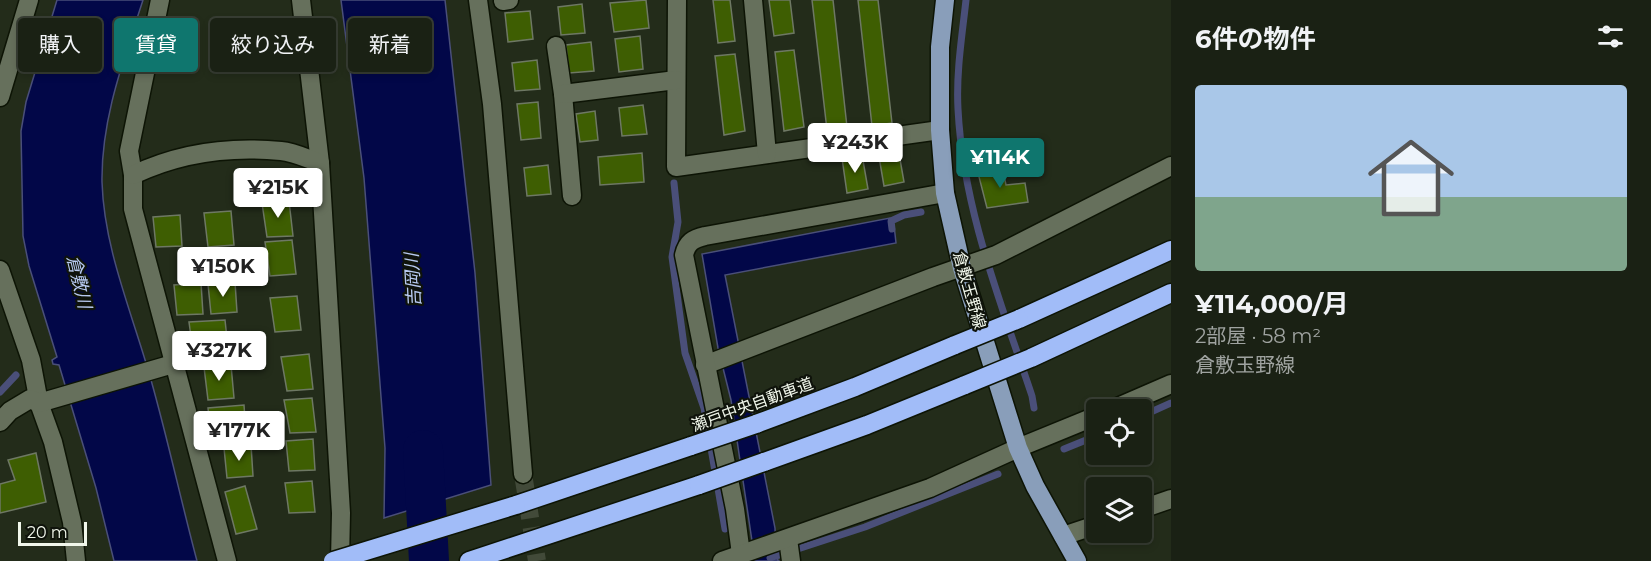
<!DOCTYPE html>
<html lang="ja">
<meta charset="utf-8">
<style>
:root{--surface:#1a2114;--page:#272e22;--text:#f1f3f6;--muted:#9fa3a0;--line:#383e34;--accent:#0f766e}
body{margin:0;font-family:Montserrat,"Noto Sans JP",sans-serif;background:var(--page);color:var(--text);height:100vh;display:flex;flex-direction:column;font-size:22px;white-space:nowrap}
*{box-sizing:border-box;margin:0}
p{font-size:20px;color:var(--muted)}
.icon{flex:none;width:33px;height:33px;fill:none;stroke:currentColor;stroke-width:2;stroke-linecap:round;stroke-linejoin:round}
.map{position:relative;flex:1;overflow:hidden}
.side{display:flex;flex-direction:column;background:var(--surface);width:480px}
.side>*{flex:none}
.banner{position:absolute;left:18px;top:18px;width:570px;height:54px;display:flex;gap:12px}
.controls{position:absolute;left:1086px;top:399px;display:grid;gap:12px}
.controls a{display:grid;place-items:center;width:66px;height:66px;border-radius:6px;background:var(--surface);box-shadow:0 3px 9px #0003,0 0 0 2px var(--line);font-size:30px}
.scale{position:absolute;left:18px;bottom:15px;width:69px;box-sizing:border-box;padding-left:6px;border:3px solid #f1f7eb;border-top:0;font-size:16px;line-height:21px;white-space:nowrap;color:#f1f7eb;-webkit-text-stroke:4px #0f130b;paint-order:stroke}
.price{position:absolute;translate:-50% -51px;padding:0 14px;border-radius:6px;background:#fff;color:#222;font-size:20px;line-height:39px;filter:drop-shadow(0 2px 3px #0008)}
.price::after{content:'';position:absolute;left:50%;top:36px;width:18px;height:14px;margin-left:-9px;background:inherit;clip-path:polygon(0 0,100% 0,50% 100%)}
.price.active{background:var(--accent);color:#fff}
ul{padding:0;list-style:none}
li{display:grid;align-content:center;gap:12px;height:318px;padding:0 24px}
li+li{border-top:2px solid var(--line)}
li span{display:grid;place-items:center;height:186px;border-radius:6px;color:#555}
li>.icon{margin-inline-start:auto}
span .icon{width:108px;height:108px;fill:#fffc;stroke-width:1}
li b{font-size:26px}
h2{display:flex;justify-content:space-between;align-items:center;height:72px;padding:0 24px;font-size:26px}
.chip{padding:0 21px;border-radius:6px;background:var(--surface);box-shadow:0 3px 9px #0003,0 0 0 2px var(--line);font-size:21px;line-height:54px}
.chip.active{background:var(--accent);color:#fff}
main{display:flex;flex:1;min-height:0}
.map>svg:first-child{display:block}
</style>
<main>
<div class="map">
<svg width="1171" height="561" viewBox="0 0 1171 561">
<rect width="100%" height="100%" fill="#232c1a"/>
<!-- water -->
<g fill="#020748" stroke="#4a4f79" stroke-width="1.5">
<path d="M57,0H143C124,59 101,119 102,182C104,250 133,315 151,380C168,440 181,501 197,561H114L96,488L59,365L53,364L52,360L57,357L29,266L23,236L21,131L26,102Z"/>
<polygon points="341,0 445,0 475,273 491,485 384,518 385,448 364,178"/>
<polygon points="890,218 894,225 896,243 725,275 775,528 776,558 779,561 755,561 731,400 718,348 702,254"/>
</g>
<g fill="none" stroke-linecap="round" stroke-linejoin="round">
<!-- stream -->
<g stroke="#4a4f79" stroke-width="7">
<path d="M966,0C962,36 956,73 958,109C963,209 1001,303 1032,396L1034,408"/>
<polyline points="674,183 678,222 672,257 685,353 704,408 725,529"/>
<polyline points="892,229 891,221 904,215 921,212"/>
<polyline points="0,392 16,375"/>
<polyline points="1142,416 1171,403"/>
<polyline points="1064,449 1096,436"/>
<polyline points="770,558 865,527 998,474"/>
</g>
<!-- river -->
<polyline stroke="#020748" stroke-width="40" points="423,450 429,561"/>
</g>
<!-- building -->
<g fill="#3e5e02" stroke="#6e7864" stroke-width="1.5">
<polygon points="646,0 649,28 614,32 610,3"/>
<polygon points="713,0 730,0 735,41 718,43"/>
<polygon points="769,0 790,0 794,33 774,36"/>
<polygon points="812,0 833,0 847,127 827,130"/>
<polygon points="858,0 878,0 892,123 872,126"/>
<polygon points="582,4 585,33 561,35 558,7"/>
<polygon points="530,11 533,39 508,42 505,13"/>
<polygon points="640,36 643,69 619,72 615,39"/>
<polygon points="591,42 594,71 569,73 566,45"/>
<polygon points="794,50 804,127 784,131 775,52"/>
<polygon points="735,54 745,131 724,135 715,56"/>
<polygon points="537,60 540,89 515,91 512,63"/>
<polygon points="538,102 541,138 521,140 517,104"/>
<polygon points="643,105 647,134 622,136 619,108"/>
<polygon points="595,111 598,140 580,142 576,114"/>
<polygon points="898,148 904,182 884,186 878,151"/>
<polygon points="642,153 644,182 600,185 598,157"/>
<polygon points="862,155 868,189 847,193 842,158"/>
<polygon points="548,165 551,194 527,196 524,168"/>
<polygon points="1002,166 1006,185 1025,183 1028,202 987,208 977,169"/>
<polygon points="289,201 293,236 267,237 262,203"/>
<polygon points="231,211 234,245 208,247 204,213"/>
<polygon points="180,215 182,246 156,247 153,217"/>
<polygon points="292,240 296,274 270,276 265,242"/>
<polygon points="235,282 237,312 211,314 208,284"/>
<polygon points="201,283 203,314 177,315 174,285"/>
<polygon points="297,296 301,330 275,332 270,298"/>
<polygon points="225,320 229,357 194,359 189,322"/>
<polygon points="309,354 313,389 287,391 281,357"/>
<polygon points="231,365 234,398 208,400 204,367"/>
<polygon points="312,398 316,432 290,433 284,400"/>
<polygon points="244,405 246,435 211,438 208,408"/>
<polygon points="313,439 315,470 289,471 286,441"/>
<polygon points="251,445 253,476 227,478 224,448"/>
<polygon points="36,453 46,502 0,513 0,484 15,480 8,460"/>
<polygon points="312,481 315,512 289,513 285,483"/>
<polygon points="245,486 257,529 236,534 225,492"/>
</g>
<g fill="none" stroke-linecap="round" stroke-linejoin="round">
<!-- minor-tunnel -->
<polyline stroke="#424a39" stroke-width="18" stroke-dasharray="18 9" stroke-linecap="butt" points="523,474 537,561"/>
<defs>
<g id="minor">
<polyline points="160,0 129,151 133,175 133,209 227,561"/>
<polyline points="301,0 320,163 341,513 340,561"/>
<polyline points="478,0 492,104 523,474"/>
<polyline points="677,0 676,167 940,130"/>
<polyline points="753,0 767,154"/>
<polyline points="503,1 509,0"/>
<polyline points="556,46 563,94 572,196"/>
<polyline points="563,94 676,80"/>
<polyline points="0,97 29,0"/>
<path d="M133,175C179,153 229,146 281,151C294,152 308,159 320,163"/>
<polyline points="0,270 31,360 39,403 53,442 72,522 76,561"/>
<polyline points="705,365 933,277 996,255 1171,166"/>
<polyline points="1111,410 1171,384"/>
<polyline points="0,422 10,411 30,399 39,403 173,364"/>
<polyline points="1142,509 1171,499"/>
<polyline points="1063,536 1096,525"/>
<polyline points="788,539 791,561"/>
<path d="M741,554L735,509L684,255C687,242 693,239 705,236L945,193"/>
<polyline points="722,561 930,488 1018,448 1096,416"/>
</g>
<polyline id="major" points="945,0 940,47 940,130 945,193 962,268 1018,448 1035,486 1077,561"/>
<g id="highway">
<polyline points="1019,319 1171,250"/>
<polyline points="1031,358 1171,293"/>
<polyline points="756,424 855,387 955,345"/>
<polyline points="764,462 867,425 965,385"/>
<polyline points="516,505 691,446"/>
<polyline points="469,561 699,485"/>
</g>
</defs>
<!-- minor casing -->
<use href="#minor" stroke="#0d1405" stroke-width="21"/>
<!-- major casing -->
<use href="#major" stroke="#0d1405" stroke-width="21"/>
<!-- highway casing -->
<use href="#highway" stroke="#0d1405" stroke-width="21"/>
<!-- minor -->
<use href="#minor" stroke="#66705c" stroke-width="18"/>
<!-- major -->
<use href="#major" stroke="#899eba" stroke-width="18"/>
<!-- highway -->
<use href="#highway" stroke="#a1bcf8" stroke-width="18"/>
<defs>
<g id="highway-bridge">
<polyline points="955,345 1019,319"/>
<polyline points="965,385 1031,358"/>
<polyline points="691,446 756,424"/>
<polyline points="699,485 764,462"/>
<polyline points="333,561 516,505"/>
</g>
</defs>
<!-- highway-bridge casing -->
<use href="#highway-bridge" stroke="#0d1405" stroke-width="21" stroke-linecap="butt"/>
<!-- highway-bridge -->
<use href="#highway-bridge" stroke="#a1bcf8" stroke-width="18"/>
</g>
<g text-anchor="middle" stroke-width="4.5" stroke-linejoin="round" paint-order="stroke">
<!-- street labels -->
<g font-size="16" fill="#f1f7eb" stroke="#0f130b">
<text transform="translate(970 290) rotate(74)" y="6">倉敷玉野線</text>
<text transform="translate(752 404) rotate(-20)" y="6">瀬戸中央自動車道</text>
</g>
<!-- water labels -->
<g font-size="18" font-style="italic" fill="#b7c9f0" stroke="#0f130b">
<text transform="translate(413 280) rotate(-93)" y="6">吉岡川</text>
<text transform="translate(79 282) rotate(77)" y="6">倉敷川</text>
</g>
</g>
</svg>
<div class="controls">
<a><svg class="icon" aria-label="locate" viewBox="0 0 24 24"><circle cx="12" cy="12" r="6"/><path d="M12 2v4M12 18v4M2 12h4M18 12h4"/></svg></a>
<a><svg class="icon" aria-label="layers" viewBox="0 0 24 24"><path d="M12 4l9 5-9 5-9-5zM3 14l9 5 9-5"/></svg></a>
</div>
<div class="scale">20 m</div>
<b class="price" style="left:855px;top:174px">¥243K</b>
<b class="price active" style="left:1000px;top:189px">¥114K</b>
<b class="price" style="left:278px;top:219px">¥215K</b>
<b class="price" style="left:223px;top:298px">¥150K</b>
<b class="price" style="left:219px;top:382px">¥327K</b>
<b class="price" style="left:239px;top:462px">¥177K</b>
<div class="banner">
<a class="chip">購入</a>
<a class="chip active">賃貸</a>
<a class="chip">絞り込み</a>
<a class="chip">新着</a>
</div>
</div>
<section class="side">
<h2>6件の物件<svg class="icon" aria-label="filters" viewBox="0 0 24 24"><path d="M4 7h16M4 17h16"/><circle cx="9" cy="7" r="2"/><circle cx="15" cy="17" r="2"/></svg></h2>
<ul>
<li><span style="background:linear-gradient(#a9c7e8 60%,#7fa58c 0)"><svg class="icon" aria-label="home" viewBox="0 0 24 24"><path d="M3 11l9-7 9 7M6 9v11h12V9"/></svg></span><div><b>¥114,000/月</b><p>2部屋 · 58 m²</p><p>倉敷玉野線</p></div></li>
</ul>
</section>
</main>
